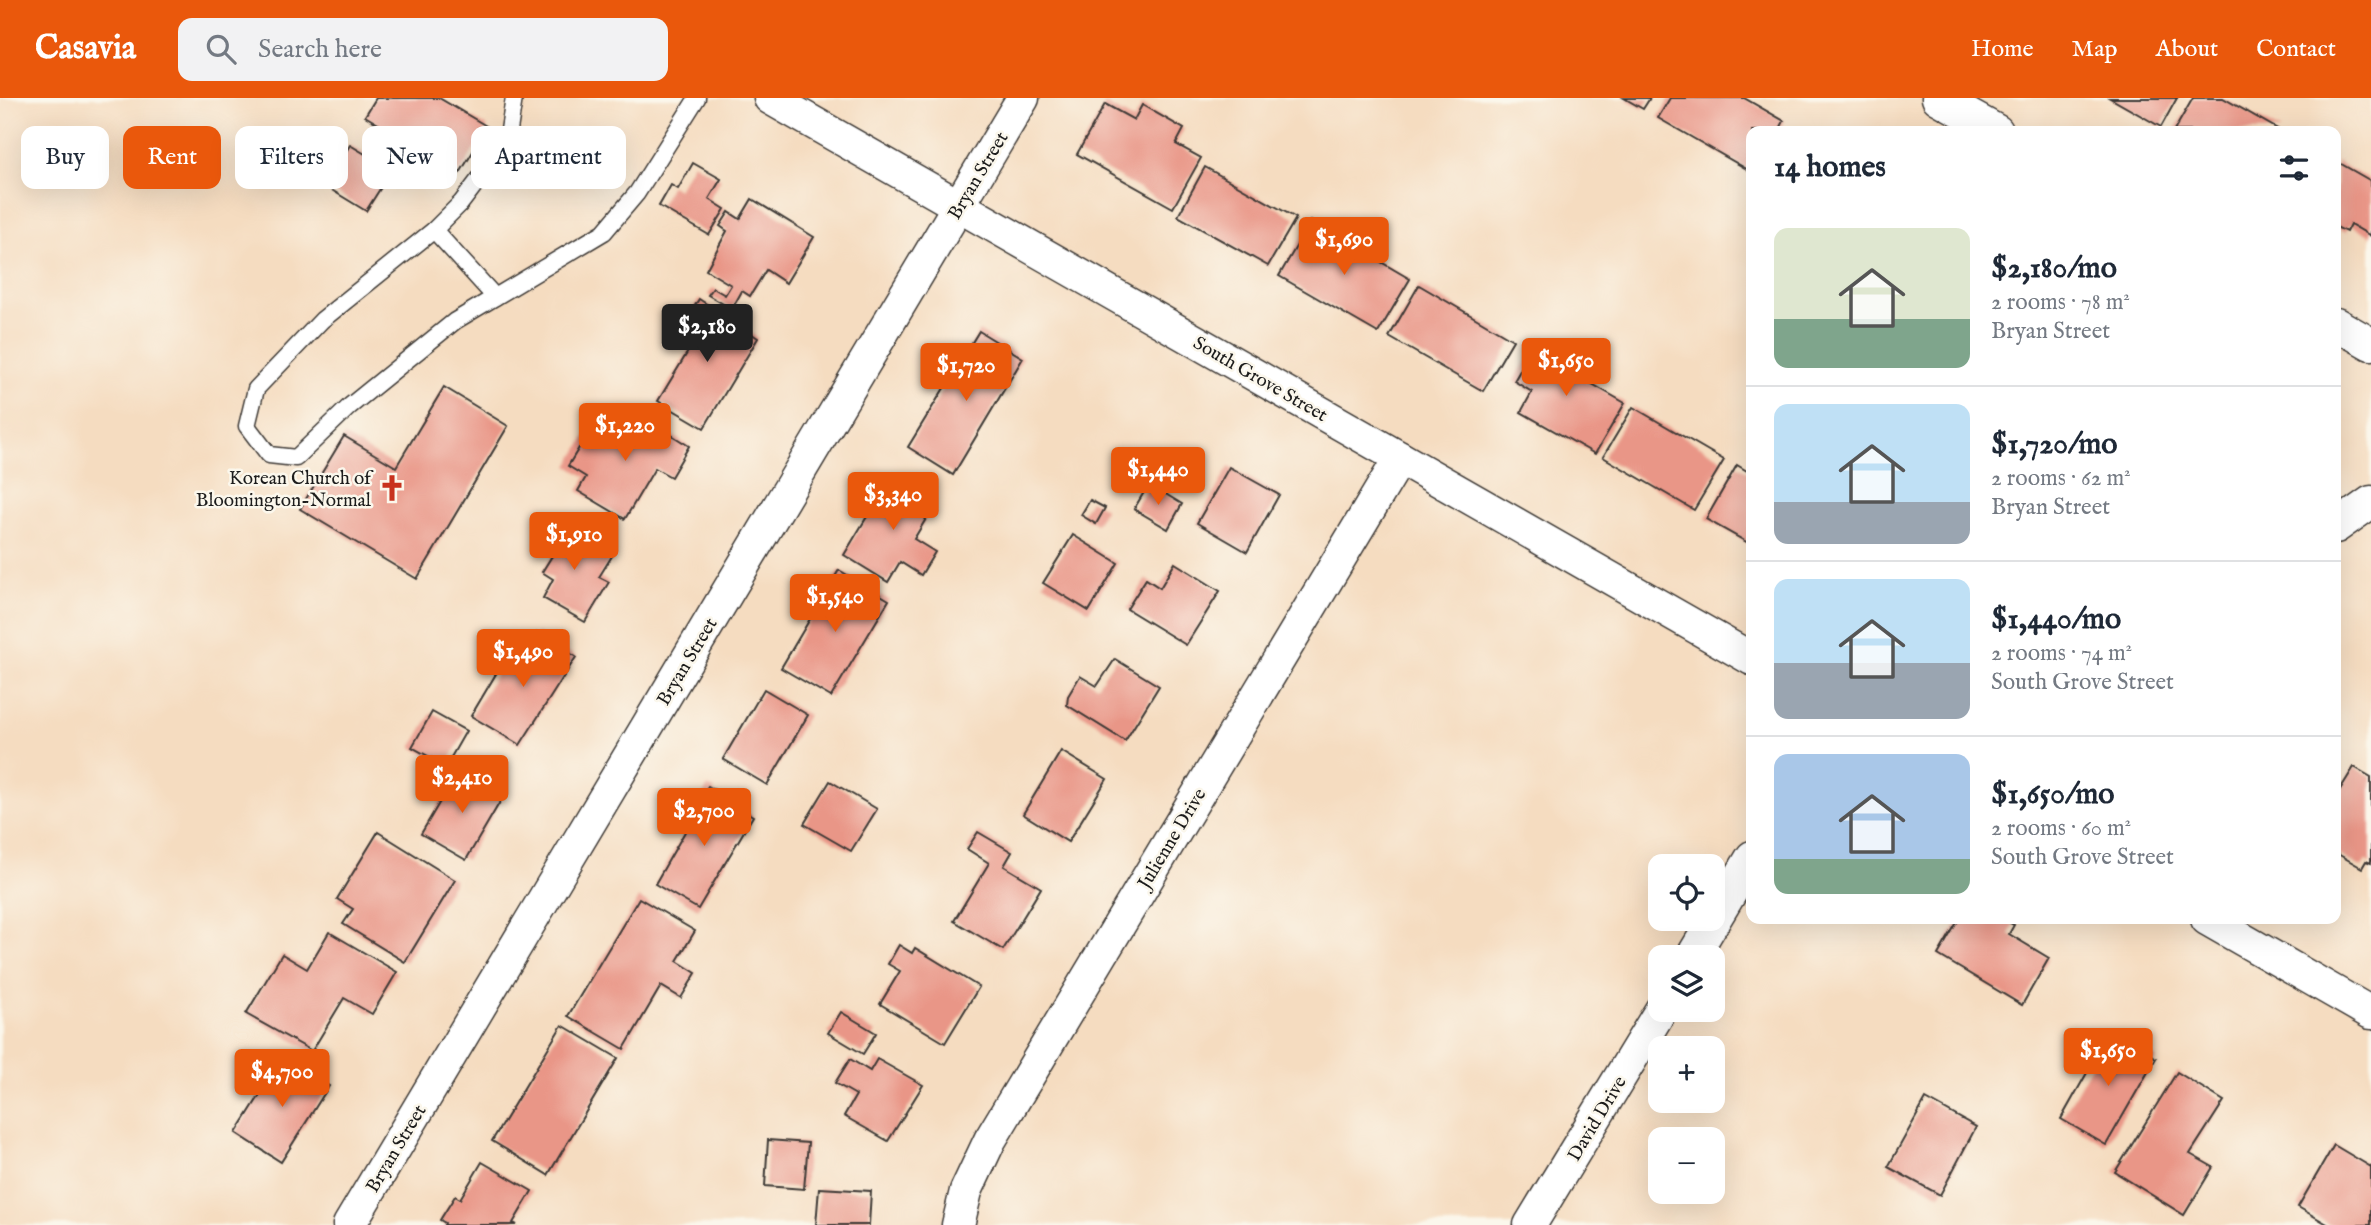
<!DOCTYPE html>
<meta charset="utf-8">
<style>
:root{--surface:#fff;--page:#f2f2f3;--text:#1f2937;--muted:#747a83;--line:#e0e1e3;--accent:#ea580c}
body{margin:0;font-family:"IM FELL English",serif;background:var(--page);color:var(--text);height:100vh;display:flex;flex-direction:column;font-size:26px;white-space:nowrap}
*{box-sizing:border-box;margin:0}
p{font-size:23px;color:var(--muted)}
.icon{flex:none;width:38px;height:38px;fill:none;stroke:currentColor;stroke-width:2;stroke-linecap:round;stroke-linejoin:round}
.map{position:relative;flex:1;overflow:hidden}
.details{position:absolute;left:1746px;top:28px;width:595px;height:798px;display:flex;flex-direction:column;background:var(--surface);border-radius:14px;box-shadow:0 7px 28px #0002}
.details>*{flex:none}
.guide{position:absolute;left:21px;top:28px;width:665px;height:63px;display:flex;gap:14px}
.buttons{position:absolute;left:1648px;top:756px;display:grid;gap:14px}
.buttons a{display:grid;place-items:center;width:77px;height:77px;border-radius:14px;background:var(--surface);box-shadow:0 7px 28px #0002;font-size:35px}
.price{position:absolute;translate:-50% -60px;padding:0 16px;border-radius:7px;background:var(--accent);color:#fff;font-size:23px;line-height:46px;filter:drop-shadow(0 2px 4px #0008)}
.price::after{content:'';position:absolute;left:50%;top:42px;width:21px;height:16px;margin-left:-10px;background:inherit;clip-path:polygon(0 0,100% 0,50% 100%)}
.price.selected{background:#222;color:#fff}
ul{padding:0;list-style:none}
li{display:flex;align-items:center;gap:21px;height:175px;padding:0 28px}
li+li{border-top:2px solid var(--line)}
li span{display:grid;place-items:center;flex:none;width:196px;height:140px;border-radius:14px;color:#555}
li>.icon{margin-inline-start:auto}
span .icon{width:84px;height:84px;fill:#fffc;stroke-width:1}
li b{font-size:30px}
h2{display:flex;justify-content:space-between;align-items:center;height:84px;padding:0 28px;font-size:30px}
.pill{padding:0 24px;border-radius:14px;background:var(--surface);box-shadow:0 7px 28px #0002;font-size:24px;line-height:63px}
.pill.selected{background:var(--accent);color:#fff}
header{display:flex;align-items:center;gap:42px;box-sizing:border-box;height:98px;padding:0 35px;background:var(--accent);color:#fff}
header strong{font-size:33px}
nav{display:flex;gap:38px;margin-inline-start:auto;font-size:24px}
.search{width:490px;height:63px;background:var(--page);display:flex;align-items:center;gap:18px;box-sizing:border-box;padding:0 24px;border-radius:14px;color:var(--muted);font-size:26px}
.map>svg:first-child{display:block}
</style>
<header>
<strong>Casavia</strong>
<div class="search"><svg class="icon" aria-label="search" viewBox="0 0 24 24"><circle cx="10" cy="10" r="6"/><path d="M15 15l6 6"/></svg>Search here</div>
<nav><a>Home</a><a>Map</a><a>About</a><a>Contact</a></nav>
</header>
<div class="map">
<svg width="2371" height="1127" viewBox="0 0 2371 1127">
<rect width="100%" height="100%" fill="#fbf7ec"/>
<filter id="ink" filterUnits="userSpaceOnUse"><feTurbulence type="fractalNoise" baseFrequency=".0143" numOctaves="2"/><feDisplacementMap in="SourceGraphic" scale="14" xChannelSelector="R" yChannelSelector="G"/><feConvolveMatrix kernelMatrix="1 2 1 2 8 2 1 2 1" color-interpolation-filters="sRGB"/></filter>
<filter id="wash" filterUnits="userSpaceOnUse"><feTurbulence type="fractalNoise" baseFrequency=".00686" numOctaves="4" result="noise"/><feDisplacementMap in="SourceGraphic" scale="28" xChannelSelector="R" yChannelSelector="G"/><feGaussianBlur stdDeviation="1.57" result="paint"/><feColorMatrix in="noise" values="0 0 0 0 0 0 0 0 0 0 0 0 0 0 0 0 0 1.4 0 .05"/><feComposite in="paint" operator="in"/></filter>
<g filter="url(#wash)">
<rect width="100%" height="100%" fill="#f5dcc0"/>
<g id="blocks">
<!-- building -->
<g fill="#e99687">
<polygon points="376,0 439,0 488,29 460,75 365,18"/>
<polygon points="1624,0 1650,0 1643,11"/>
<polygon points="1670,0 1744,0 1784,23 1779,33 1752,33 1752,74 1658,20"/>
<polygon points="2110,0 2177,0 2161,29"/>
<polygon points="2193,0 2223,0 2281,33 2174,33"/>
<polygon points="1105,6 1134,22 1142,7 1184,31 1176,46 1201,60 1173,110 1077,56"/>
<polygon points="350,47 392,72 366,113 325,88"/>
<polygon points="2336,63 2371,83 2371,138 2350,126 2346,134 2336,129"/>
<polygon points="693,65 721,81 709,101 725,111 709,137 659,108 671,87 678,91"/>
<polygon points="1205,69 1296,120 1268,168 1178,118"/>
<polygon points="752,101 814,139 786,185 766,172 750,198 742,193 732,211 708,197 713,190 725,197 731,187 706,172 727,133 720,128 729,114 740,121"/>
<polygon points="1311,123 1410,181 1378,235 1279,178"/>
<polygon points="1419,187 1513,242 1483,293 1389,239"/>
<polygon points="699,201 758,240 704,330 658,303 695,242 679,233"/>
<polygon points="979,233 1023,260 953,377 908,349"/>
<polygon points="1539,240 1574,260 1568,272 1625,305 1595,356 1521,314 1532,294 1514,283"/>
<polygon points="444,289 508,328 417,481 300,411 344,338 396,369"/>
<polygon points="1633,309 1724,362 1694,412 1603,359"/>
<polygon points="626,314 668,339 670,336 689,348 671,379 655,370 625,421 578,393 586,379 568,368 591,330 610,341"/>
<polygon points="1737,367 1752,376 1752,447 1706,421"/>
<polygon points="1229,369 1279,397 1247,454 1197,425"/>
<polygon points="892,377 936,404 914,441 935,454 921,477 900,464 888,484 844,457"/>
<polygon points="1149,386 1182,406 1168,431 1134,411"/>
<polygon points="1090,402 1105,410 1096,426 1081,417"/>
<polygon points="551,425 565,433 567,431 612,458 599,479 609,484 585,524 543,500 553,481 542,474 555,453 539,444"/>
<polygon points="1073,437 1118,465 1089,513 1043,485"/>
<polygon points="1175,465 1220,493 1186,547 1127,511 1146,481 1160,490"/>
<polygon points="839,472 889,502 831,599 781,570"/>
<polygon points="537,535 576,559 520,647 471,618 506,559 518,567"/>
<polygon points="1115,561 1159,588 1125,643 1067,607 1068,598 1080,578 1097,588"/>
<polygon points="764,591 808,617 767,687 723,661"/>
<polygon points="432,614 466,633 446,668 412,649"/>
<polygon points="1061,653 1107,681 1068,744 1023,716"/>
<polygon points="2354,669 2371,679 2371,765 2366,763 2362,770 2336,755 2336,698"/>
<polygon points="459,671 504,697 466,762 421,736"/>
<polygon points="830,683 877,711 851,753 804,726"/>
<polygon points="708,688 715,692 714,695 753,718 698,811 655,786 686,732 683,729"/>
<polygon points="378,734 455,782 405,864 343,826 353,811 337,801"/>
<polygon points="978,734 1012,754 1004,768 1041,790 1003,852 954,823 989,765 967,751"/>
<polygon points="639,800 695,833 677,863 696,875 681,900 661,888 624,951 568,918"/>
<polygon points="1959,821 2003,821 2014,827 2009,836 2049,860 2022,907 1938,857"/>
<polygon points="329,834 397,874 372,916 344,900 312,953 246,916 282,856 307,871"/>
<polygon points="899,847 912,855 915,850 979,889 945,945 880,906 900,873 888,866"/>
<polygon points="841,914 876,935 863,956 828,935"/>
<polygon points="562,927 618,960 548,1077 492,1043"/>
<polygon points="2110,934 2156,960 2106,1047 2061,1021"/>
<polygon points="284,959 329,988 281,1064 236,1035"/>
<polygon points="850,961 870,973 877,961 923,987 888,1043 844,1018 856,997 835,985"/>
<polygon points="2177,974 2224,1003 2190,1056 2213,1069 2184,1117 2115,1074"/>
<polygon points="1926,1001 1976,1029 1940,1097 1888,1069"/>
<polygon points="768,1042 808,1045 804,1091 765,1088"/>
<polygon points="2334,1047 2371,1069 2371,1127 2329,1127 2298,1109"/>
<polygon points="482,1064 532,1093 513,1125 517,1127 444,1127 445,1125 440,1122 455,1098 460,1101"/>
<polygon points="819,1090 871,1093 869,1127 816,1127"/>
</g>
</g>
</g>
<g filter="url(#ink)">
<use href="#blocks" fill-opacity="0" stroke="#3d3935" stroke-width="2"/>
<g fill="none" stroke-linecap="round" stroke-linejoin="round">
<defs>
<g id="lane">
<polyline points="514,0 509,32 490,67 461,105 434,132 322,222 256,291 247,328 269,357 296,360 350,308 455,223 604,134 637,95 697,0"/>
<polyline points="434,132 495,199"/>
</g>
<g id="street">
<polyline points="770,0 1752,561"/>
<polyline points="1938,0 1997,33"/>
<polyline points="2336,226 2371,246"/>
<polyline points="2336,429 2371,404"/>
<polyline points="2207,821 2371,915"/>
<polyline points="1692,859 1752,759"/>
<polyline points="349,1127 1023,0"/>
<polyline points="958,1127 966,1093 990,1042 1400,360"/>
<polyline points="1530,1127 1661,912"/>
</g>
</defs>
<!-- lane casing -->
<use href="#lane" stroke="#3d3935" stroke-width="19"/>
<!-- street casing -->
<use href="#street" stroke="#3d3935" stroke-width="35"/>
<!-- lane -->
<use href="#lane" stroke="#fff" stroke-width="16"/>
<!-- street -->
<use href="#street" stroke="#fff" stroke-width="32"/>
</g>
</g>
<!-- icons -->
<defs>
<symbol id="church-bare" viewBox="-9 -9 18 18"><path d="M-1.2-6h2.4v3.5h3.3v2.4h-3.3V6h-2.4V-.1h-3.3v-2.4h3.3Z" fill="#c8321e" stroke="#fbf7ec" stroke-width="2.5" paint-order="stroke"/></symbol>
</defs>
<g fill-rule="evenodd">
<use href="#church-bare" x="373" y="371" width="38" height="38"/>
</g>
<g text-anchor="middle" stroke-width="5" stroke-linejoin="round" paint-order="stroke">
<!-- street labels -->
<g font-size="19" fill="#1c1c1c" stroke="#fbf7ec">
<text transform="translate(977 77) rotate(-59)" y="7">Bryan Street</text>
<text transform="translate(1261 280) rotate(30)" y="7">South Grove Street</text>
<text transform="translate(686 563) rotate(-59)" y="7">Bryan Street</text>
<text transform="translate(1171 740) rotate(-59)" y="7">Julienne Drive</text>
<text transform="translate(1596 1020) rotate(-59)" y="7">David Drive</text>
<text transform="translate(395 1050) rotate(-59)" y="7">Bryan Street</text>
</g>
<!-- poi labels -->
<g font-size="19" fill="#1c1c1c" stroke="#fbf7ec" text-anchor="end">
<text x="371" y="386">Korean Church of<tspan x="371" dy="22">Bloomington-Normal</tspan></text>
</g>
</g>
</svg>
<div class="buttons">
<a><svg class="icon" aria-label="locate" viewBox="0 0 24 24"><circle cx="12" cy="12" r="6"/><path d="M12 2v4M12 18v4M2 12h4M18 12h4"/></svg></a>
<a><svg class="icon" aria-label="layers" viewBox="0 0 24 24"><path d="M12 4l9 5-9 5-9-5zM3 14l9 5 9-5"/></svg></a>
<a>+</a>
<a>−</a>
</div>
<b class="price" style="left:1344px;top:179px">$1,690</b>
<b class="price selected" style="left:707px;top:266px">$2,180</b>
<b class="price" style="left:1566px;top:300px">$1,650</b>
<b class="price" style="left:966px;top:305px">$1,720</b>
<b class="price" style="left:625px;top:365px">$1,220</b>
<b class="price" style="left:1158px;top:409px">$1,440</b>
<b class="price" style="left:893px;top:434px">$3,340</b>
<b class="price" style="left:574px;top:474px">$1,910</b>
<b class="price" style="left:835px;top:536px">$1,540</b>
<b class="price" style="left:523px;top:591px">$1,490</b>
<b class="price" style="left:462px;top:717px">$2,410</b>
<b class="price" style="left:704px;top:750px">$2,700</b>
<b class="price" style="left:2108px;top:990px">$1,650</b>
<b class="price" style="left:282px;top:1011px">$4,700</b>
<div class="guide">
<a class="pill">Buy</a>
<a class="pill selected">Rent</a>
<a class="pill">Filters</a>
<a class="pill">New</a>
<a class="pill">Apartment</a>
</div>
<section class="details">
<h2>14 homes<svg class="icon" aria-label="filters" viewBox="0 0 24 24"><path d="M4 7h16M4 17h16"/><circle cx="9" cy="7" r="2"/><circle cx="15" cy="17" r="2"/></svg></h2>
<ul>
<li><span style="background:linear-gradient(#dfe7d0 65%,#7fa58c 0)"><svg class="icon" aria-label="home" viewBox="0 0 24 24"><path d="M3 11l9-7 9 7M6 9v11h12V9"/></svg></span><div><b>$2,180/mo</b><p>2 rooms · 78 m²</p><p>Bryan Street</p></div></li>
<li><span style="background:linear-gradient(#bfe0f5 70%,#9aa5b1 0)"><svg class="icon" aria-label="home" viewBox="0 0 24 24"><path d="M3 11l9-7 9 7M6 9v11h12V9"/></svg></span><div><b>$1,720/mo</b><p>2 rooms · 62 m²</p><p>Bryan Street</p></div></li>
<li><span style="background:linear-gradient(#bfe0f5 60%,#9aa5b1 0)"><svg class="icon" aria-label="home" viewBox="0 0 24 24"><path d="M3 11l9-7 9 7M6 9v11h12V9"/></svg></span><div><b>$1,440/mo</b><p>2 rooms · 74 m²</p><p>South Grove Street</p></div></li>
<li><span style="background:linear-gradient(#a9c7e8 75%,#7fa58c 0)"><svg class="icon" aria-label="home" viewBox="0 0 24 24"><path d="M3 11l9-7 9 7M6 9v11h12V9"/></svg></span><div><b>$1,650/mo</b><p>2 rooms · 60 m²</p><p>South Grove Street</p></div></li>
</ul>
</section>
</div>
